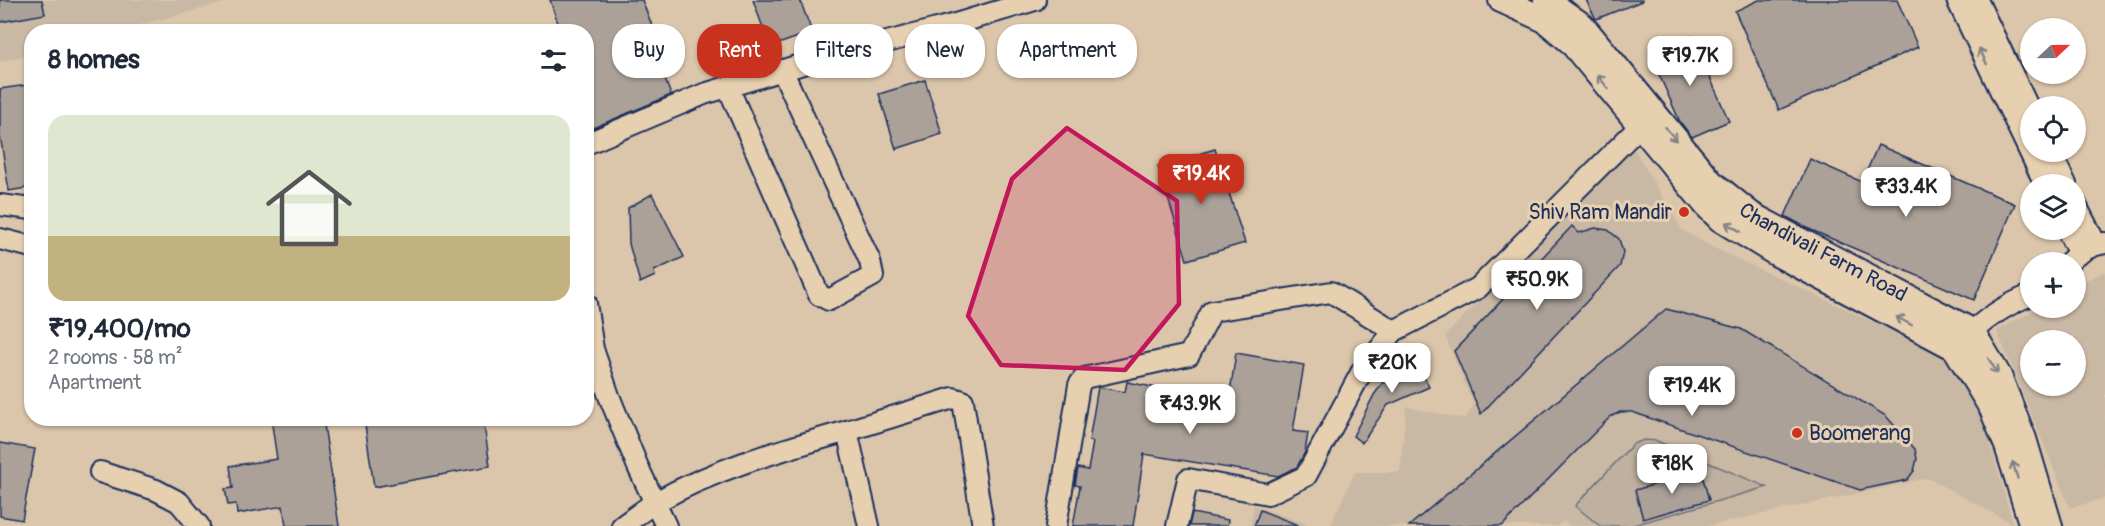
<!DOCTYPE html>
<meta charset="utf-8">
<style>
:root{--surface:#fff;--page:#f6f6f7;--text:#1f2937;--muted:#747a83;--line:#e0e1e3;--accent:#c8321e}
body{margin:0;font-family:Pangolin,sans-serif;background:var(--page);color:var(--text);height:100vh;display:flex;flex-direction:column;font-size:22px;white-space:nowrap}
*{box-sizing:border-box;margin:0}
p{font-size:20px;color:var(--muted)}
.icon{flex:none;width:33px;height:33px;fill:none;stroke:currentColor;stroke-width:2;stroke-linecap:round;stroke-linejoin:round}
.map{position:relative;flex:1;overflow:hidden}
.panel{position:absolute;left:24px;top:24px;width:570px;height:402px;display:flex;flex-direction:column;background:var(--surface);border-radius:24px;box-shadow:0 2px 4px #0004}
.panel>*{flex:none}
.hud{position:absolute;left:612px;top:24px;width:570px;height:54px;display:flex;gap:12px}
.needle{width:39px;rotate:68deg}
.tools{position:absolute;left:2020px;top:18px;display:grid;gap:12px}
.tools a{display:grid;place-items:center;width:66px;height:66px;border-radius:50%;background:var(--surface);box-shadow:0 2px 4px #0004;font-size:30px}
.price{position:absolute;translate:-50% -51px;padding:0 14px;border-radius:12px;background:#fff;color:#222;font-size:20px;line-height:39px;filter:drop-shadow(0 2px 3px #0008)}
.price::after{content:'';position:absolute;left:50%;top:36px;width:18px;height:14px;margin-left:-9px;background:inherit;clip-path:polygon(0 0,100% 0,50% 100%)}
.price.active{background:var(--accent);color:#fff}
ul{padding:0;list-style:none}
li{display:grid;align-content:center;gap:12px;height:318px;padding:0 24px}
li+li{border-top:2px solid var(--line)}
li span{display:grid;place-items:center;height:186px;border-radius:18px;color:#555}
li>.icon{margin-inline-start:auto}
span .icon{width:108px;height:108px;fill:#fffc;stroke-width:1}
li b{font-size:26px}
h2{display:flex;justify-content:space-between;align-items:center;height:72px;padding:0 24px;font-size:26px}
.chip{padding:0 21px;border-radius:24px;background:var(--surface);box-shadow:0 2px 4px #0004;font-size:21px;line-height:54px}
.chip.active{background:var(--accent);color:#fff}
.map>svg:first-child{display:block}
</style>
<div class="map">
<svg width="2105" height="526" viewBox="0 0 2105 526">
<rect width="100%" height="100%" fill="#dbc6ab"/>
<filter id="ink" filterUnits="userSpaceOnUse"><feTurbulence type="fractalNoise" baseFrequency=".0167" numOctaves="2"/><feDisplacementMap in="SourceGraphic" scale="12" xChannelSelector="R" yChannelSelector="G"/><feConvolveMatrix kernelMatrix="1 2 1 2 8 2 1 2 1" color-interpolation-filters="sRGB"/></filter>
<g filter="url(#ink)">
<!-- built -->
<g fill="#c9b8a4" fill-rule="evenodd">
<polygon points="0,0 235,0 116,31 32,32 31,54 0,62"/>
<polygon points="1631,144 1682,230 1712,247 1944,355 1978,402 2013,524 1928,478 1708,526 1570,526 1564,521 1557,526 1330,526 1355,472 1400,472 1406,407 1464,419 1474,405 1445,336"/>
<path d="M2105,271V498L2070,508L1997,331L2038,308H2076V285ZM2076,340V386H2031V340Z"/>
<polygon points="1254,506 1312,526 1250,526"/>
</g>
<!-- green -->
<polygon fill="#bfb0a0" stroke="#6d707f" stroke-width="1.5" points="1644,440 1657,441 1767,487 1630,526 1600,526 1575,506 1633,444"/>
<!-- building -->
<g fill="#aba198" stroke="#1b2f5e" stroke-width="1.5">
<polygon points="0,0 42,0 45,14 0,22"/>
<polygon points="550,0 642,0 668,66 661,69 671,95 593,128 586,110 586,32 561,32"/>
<polygon points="753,0 800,0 812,32 770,47"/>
<polygon points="1586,0 1642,0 1642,1 1596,19"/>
<polygon points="1759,0 1897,0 1918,47 1779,110 1735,11"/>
<polygon points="1692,36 1729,121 1692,137 1680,122 1650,54"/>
<polygon points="925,80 942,134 896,149 879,94"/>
<polygon points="27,85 32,113 32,187 9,191 0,135 0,89"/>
<polygon points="1878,145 2015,204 1974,300 1809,229 1785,216 1810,159 1862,182"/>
<polygon points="1215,149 1245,243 1187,260 1158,166"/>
<polygon points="652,194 684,257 654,271 655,276 640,283 629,244 628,208"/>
<polygon points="1572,226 1579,233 1595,228 1608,230 1619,239 1623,252 1620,266 1481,414 1454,351"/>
<polygon points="1666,309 1741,329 1886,416 1915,449 1917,459 1914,471 1907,480 1860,490 1632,412 1620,412 1610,417 1502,526 1409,526"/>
<polygon points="1236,353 1304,365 1293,431 1308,433 1305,452 1297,467 1278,476 1144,454 1133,526 1073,526 1080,486 1075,485 1078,468 1088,470 1093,442 1089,441 1098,387 1125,392 1127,382 1153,387 1152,396 1181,401 1182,391 1229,399"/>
<polygon points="1416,358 1429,387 1388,405 1362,443 1353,436 1374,395 1393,368"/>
<polygon points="271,418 323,418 339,526 286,526 283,506 237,514 236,504 228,505 225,489 233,488 230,466 277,459"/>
<polygon points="364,418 483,418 490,466 374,487"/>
<polygon points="0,443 35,449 22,520 0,516"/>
<polygon points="1701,471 1709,500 1643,519 1635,490"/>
<polygon points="1260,510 1298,525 1298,526 1254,526"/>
<polygon points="1192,513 1228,520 1227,526 1189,526"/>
</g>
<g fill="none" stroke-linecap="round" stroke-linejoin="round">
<defs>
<g id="minor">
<polyline points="1957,0 2045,184"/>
<polyline points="1977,0 2031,113"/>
<polyline points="728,87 819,295 829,300 873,276 870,261 782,70"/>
<polyline points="586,144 704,94 803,64 952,25 1035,0"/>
<polyline points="2050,152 2066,184"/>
<polyline points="0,205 32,209"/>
<polyline points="2076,205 2096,244"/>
<polyline points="2067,230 2078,252"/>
<polyline points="0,239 32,247"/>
<path d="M2069,262C2079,252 2090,245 2105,243"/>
<polyline points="586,303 593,349 609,396 638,467 666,526"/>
<path d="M1961,342C1982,321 2004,305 2031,295"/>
<polyline points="847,431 953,398 963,401 983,526"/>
<polyline points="100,472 156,490 179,502 199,526"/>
<path d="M622,526C634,518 644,509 656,502C716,468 782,450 847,431L869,526"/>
<polyline points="1056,526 1079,385 1084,378 1189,355 1212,311 1331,292 1394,331"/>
<polyline points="1177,526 1188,479 1268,494 1306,476 1362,371 1394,331 1478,288 1651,115"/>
</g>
<g id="tertiary">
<polyline points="1501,0 1545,20 1571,42 1707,206 1720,219 1777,254 1955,348 1992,409 2007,446 2032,526"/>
<path id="s1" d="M1546,0L1582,25L1711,182L1752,215L1972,331L1999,376L2024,439L2050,526"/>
</g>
</defs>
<!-- minor casing -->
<use href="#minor" stroke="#1b2f5e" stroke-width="24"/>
<!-- tertiary casing -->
<use href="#tertiary" stroke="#1b2f5e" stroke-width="28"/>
<!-- minor -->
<use href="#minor" stroke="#e7d0b0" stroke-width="20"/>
<!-- tertiary -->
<use href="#tertiary" stroke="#e7d0b0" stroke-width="24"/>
</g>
<!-- one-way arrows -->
<defs><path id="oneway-shaft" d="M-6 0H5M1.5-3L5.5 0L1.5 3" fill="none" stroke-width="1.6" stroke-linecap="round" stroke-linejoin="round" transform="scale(1.5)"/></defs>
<g stroke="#818087">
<use href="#oneway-shaft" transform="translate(1983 56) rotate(-115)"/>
<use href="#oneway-shaft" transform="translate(1603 82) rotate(-129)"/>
<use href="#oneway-shaft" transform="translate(1671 134) rotate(51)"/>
<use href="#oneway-shaft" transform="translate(1733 227) rotate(-149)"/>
<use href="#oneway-shaft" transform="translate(1904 321) rotate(-152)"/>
<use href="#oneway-shaft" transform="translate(1993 366) rotate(59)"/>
<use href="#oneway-shaft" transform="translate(2015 470) rotate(-107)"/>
</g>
</g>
<!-- marked area -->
<path fill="#c2185b" fill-opacity="0.2" stroke="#c2185b" stroke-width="4.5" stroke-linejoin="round" d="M1067,128L1177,201L1179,304L1125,370L1001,365L968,316L1012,179Z"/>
<!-- markers -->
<g fill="#c8321e" stroke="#e7d0b0" stroke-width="2">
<circle cx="1684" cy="212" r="6"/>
<circle cx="1797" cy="433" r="6"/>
</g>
<g text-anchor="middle" stroke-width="6" stroke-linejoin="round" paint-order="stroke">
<!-- poi labels -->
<g font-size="21" fill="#1b2f5e" stroke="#e7d0b0" text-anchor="end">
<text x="1672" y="219">Shiv Ram Mandir</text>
<text x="1809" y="440" text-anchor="start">Boomerang</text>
</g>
<!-- street labels -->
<g font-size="21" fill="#1b2f5e" stroke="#e7d0b0">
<text dy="7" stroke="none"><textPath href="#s1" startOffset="380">Chandivali Farm Road</textPath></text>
</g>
</g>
</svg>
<div class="tools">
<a><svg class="needle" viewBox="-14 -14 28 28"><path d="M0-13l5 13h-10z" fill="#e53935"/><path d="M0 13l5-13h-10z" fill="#747a83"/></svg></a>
<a><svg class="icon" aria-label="locate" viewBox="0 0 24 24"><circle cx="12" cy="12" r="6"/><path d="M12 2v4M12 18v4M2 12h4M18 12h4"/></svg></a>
<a><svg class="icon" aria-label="layers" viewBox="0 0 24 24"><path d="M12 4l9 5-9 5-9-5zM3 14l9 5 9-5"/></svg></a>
<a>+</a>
<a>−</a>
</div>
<b class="price" style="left:1690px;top:87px">₹19.7K</b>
<b class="price active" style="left:1201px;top:205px">₹19.4K</b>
<b class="price" style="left:1906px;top:218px">₹33.4K</b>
<b class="price" style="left:1537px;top:311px">₹50.9K</b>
<b class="price" style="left:1392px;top:394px">₹20K</b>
<b class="price" style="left:1692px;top:417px">₹19.4K</b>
<b class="price" style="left:1190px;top:435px">₹43.9K</b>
<b class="price" style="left:1672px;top:495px">₹18K</b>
<div class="hud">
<a class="chip">Buy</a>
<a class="chip active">Rent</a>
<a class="chip">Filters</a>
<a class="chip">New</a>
<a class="chip">Apartment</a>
</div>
<section class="panel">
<h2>8 homes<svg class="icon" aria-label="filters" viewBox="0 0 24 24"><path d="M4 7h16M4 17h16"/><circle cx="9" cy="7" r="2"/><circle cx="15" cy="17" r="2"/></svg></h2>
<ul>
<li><span style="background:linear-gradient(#dfe7d0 65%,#c2b280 0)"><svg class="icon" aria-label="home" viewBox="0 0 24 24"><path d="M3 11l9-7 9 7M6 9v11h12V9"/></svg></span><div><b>₹19,400/mo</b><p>2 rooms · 58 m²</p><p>Apartment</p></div></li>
</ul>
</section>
</div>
